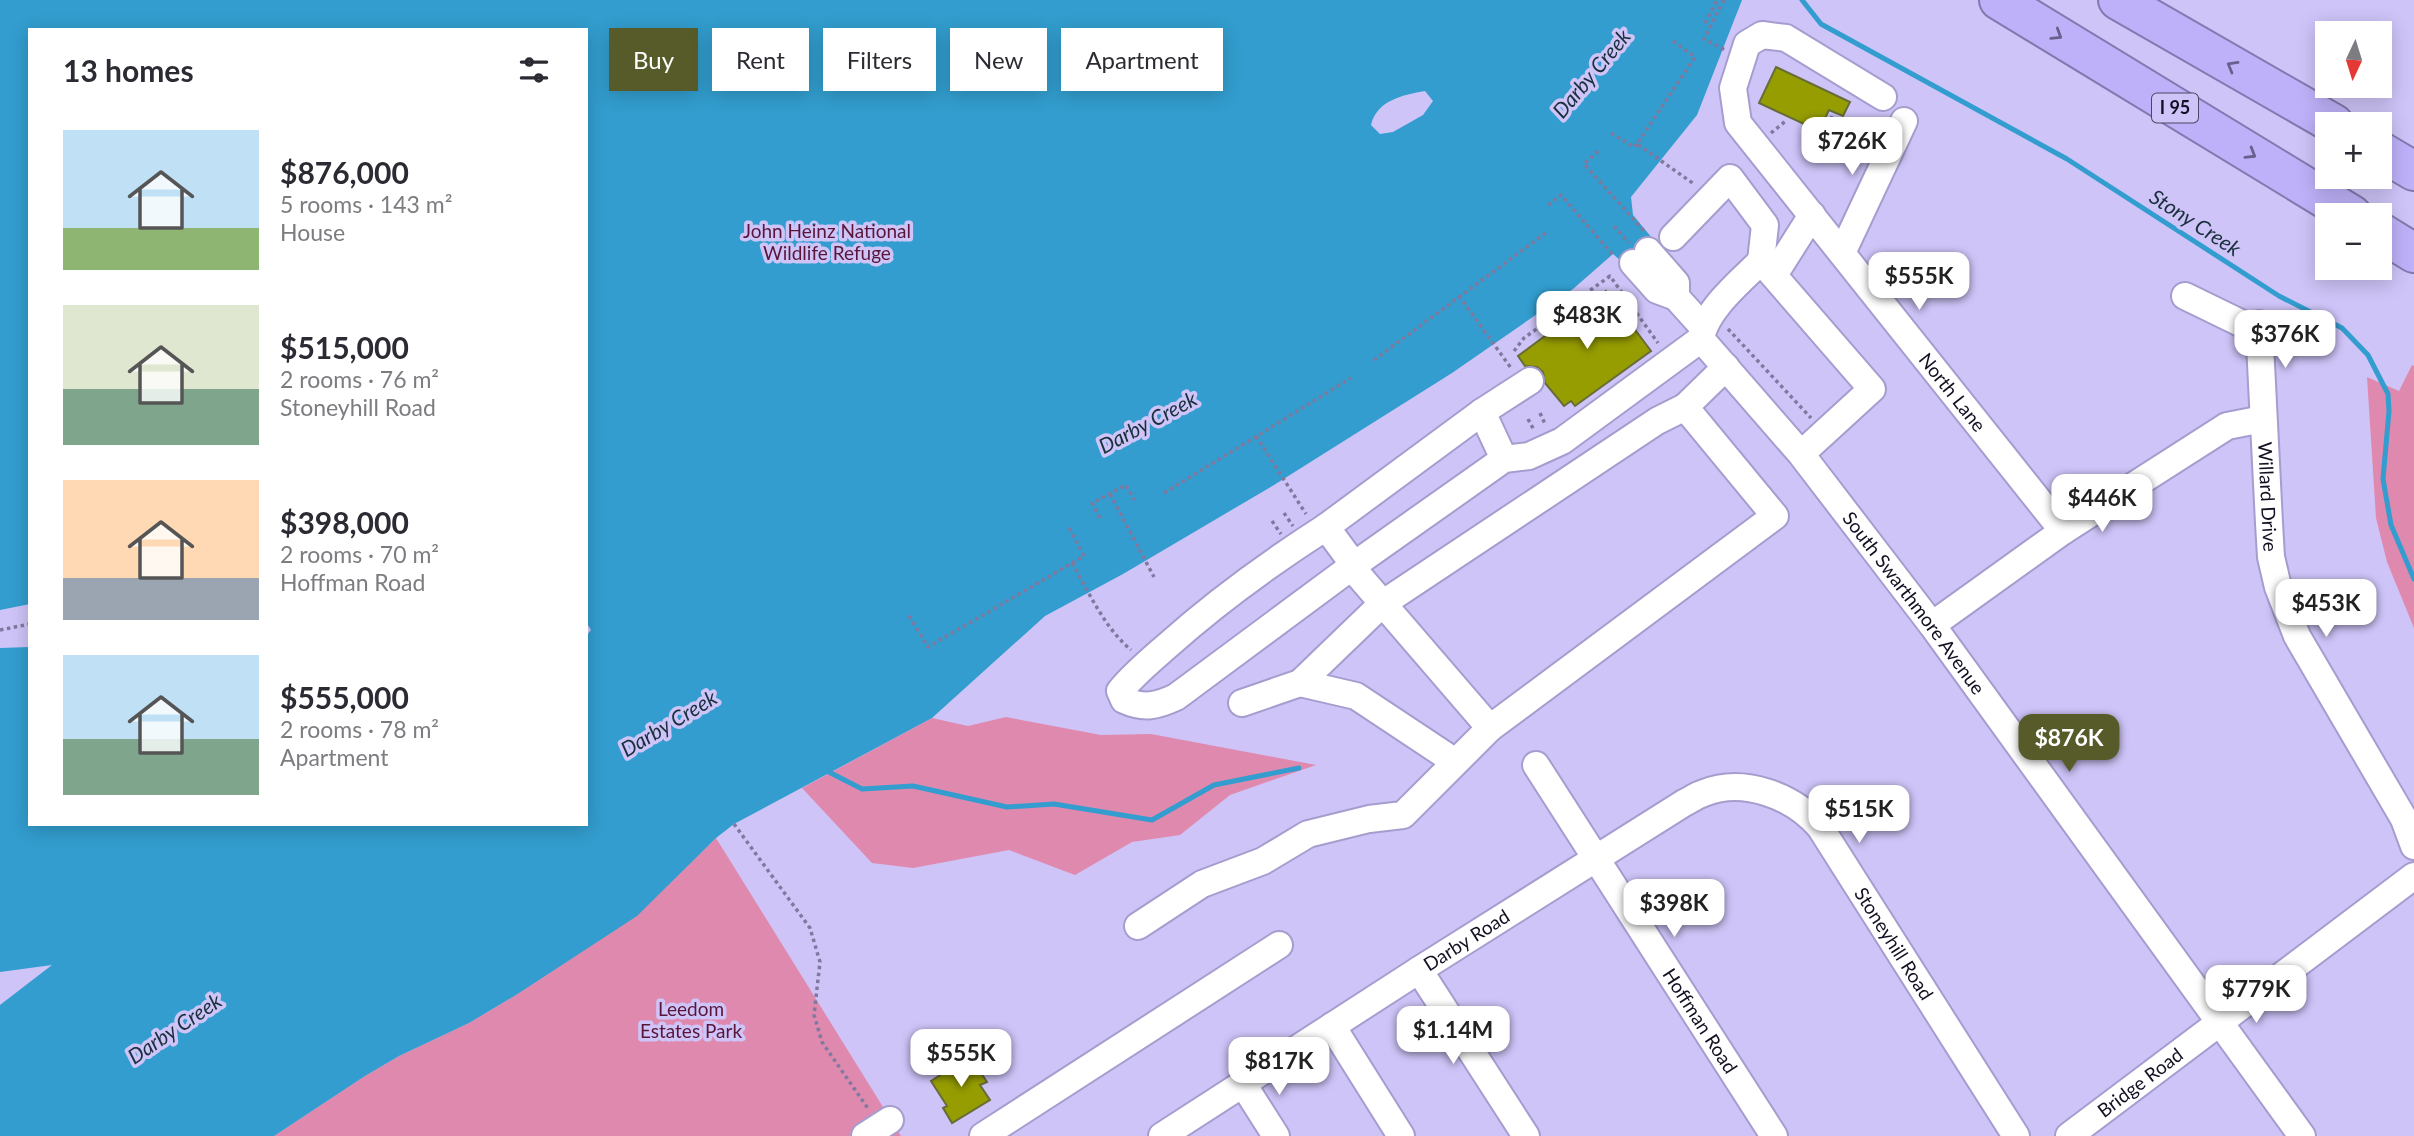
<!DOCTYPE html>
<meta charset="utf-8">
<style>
:root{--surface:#fff;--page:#f7f7f7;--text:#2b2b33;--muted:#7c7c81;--accent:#575b29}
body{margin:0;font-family:Lato,sans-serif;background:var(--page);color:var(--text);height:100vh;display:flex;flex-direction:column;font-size:26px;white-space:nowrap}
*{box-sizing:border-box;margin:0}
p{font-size:23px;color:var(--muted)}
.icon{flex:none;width:38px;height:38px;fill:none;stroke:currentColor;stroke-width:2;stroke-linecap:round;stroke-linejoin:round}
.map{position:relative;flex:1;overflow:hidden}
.panel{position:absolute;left:28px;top:28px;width:560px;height:798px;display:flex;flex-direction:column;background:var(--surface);border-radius:0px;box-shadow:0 4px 18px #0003}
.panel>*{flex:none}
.hud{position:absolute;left:609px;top:28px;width:665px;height:63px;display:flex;gap:14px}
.needle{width:46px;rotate:184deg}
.tools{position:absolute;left:2315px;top:21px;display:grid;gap:14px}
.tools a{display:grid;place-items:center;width:77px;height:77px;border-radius:0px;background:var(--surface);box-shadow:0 4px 18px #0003;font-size:35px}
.price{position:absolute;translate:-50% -60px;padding:0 16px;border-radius:14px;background:#fff;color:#222;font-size:23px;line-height:46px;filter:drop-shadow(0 2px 4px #0008)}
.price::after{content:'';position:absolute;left:50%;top:42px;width:21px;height:16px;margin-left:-10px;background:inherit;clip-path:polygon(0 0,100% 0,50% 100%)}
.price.on{background:var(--accent);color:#fff}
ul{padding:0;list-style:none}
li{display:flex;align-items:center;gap:21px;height:175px;padding:0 35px}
li span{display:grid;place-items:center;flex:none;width:196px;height:140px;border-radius:0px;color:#555}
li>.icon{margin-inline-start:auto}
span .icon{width:84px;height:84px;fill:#fffc;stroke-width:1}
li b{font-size:30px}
h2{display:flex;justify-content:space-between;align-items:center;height:84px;padding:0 35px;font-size:30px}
.pill{padding:0 24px;border-radius:0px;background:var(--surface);box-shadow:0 4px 18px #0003;font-size:24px;line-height:63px}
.pill.on{background:var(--accent);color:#fff}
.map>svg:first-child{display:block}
</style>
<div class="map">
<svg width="2414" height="1136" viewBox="0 0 2414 1136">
<rect width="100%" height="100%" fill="#cec4f8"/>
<!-- green -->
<g fill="#e089ae">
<polygon points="2412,365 2414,366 2414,628 2387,562 2376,518 2367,377 2399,391"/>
<polygon points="1006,717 1101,735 1151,734 1316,765 1230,795 1180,835 1132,842 1075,875 1009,850 913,868 872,863 802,788 932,718 968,726"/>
<polygon points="716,838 901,1136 274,1136 365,1076 399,1056 469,1023 516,995 636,916"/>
</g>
<!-- water -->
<path fill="#329dce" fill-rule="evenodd" d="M0,0H1742L1697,115L1631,197L1633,215L1657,244L1628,267L1613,254L1573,289L1452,373L1274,485L1123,574L1045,616L932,718L734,824L716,838L637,916L516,995L469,1023L399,1056L365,1076L274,1136H0V1005L52,965L0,972V648L30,647V824H586V636L591,630L586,622V30H30V604L0,610ZM1425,91L1433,101L1423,115L1393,132L1380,134L1371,125C1377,100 1403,95 1425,91Z"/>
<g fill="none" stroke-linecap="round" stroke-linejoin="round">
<!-- stream -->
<g stroke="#329dce" stroke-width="5">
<polyline points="1802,0 1821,24 2067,159 2279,296 2342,328 2368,355 2388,394 2389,411 2383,479 2391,525 2414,579"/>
<polyline points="825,770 862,789 913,786 1007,807 1054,804 1152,820 1214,785 1299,768"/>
</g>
</g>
<!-- building -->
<g fill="#969d00" stroke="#676c39" stroke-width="2">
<polygon points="1776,67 1850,102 1843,116 1829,110 1819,131 1759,103"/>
<polygon points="1606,291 1651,351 1575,406 1571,401 1564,406 1545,383 1543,372 1537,367 1525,366 1518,356"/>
<polygon points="970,1056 987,1082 980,1085 990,1100 952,1123 943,1108 947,1106 931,1081"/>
</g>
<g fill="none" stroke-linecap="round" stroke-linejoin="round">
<defs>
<g id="minor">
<path id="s1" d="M1883,97L1786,38L1762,35L1747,44L1733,88L1738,123L2063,531"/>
<polyline points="1673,237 1730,178 1765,225 1761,261"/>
<polyline points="1648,251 1676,283 1676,297 1703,327"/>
<polyline points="1842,253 1904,121"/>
<polyline points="1633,263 1657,290 1676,297"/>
<polyline points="1774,275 1812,215"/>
<polyline points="2185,296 2259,332"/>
<path id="s2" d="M2259,324L2269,523L2271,557L2278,587L2297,636L2404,819L2414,846"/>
<polyline points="1685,407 1726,367"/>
<polyline points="1482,412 1530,381"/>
<path id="s3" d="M1801,454L1872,389L1761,261C1741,281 1705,310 1701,339L1801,454L1932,625L2302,1136"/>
<polyline points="1504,459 1482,412 1326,527 1354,565 1504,459 1529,456 1562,441 1701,339"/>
<polyline points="1932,625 2063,531 2227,426 2263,419"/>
<polyline points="1300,683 1356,696 1454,761"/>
<path d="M1242,703L1300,683L1382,604L1657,421L1685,407L1775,516L1490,728L1360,577L1354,565L1176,697C1157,706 1144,709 1124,700L1120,691C1134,674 1151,660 1167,646C1216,602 1270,563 1326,527"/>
<path id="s4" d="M1536,765L1774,1136"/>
<polyline points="1138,926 1202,884 1263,861 1308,834 1369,819 1403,815 1490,728"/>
<polyline points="1419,970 1526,1136"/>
<polyline points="1332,1026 1401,1136"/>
<polyline points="1243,1084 1276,1136"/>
<polyline points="865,1136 890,1120"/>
<polyline points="983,1136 1279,945"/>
<path id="s5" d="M1162,1136L1419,970L1684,803C1690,800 1697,795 1704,793C1744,777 1793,796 1820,827L2016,1136"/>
<path id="s6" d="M2069,1136L2414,876"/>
</g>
<g id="highway">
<polyline points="1999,0 2352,215"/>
<polyline points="2118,0 2334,124"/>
<polyline points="2380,151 2414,171"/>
<polyline points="2380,232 2414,253"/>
</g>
</defs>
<!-- minor casing -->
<use href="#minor" stroke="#a69dcf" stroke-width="30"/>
<!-- highway casing -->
<use href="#highway" stroke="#8379ae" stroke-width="42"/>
<!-- path -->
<g stroke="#80799f" stroke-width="3.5" stroke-dasharray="3.5 3.5" stroke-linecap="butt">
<polyline points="1724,0 1704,39 1725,50"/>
<polyline points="1705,23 1717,0"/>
<polyline points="1673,41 1695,57 1637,144 1694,184"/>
<polyline points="1830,117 1854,127"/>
<polyline points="1611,133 1634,147 1637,144"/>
<polyline points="1771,133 1787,120"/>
<polyline points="1598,151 1584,164 1645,232"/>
<polyline points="1548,205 1561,195 1613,255"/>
<polyline points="1614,226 1629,243"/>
<polyline points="1459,296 1511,368"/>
<polyline points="1728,329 1811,418"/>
<polyline points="1514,351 1524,338 1610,276 1658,343"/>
<polyline points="1374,360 1547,232"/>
<polyline points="1540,413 1545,424"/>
<polyline points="1528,419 1534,430"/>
<polyline points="1256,436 1306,514"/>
<polyline points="1164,493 1351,378"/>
<polyline points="1110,494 1154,577"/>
<polyline points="1284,513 1293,526"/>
<polyline points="1100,518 1092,503 1126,485 1134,500"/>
<polyline points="1272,521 1281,534"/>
<path d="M1072,563C1090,594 1104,627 1131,650"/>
<polyline points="909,616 928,647 1084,556 1068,526"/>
<polyline points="0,630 30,624"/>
<polyline points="734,824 810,928 820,962 814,1015 822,1042 869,1110"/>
</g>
<!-- minor -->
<use href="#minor" stroke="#fff" stroke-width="26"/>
<!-- highway -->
<use href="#highway" stroke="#bfb1f9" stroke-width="38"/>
</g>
<!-- one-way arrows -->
<defs><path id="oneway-chevron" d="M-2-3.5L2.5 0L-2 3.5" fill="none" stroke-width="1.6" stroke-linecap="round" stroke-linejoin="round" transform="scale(1.75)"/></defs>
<g stroke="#6a608e">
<use href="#oneway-chevron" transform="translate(2057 35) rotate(32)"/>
<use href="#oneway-chevron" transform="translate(2232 66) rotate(-150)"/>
<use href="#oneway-chevron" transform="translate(2251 154) rotate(31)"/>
</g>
<g text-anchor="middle" stroke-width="7" stroke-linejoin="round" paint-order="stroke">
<!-- shield labels -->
<rect fill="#cec4f8" stroke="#4c4662" stroke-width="2" x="2152" y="93.5" width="46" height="29" rx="5"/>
<g font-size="18" font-weight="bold" fill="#141022">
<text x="2175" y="114">I 95</text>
</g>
<!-- park labels -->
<g font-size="19" fill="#5a1539" stroke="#cec4f8">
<text x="827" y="238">John Heinz National<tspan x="827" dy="22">Wildlife Refuge</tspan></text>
<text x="691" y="1016">Leedom<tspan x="691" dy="22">Estates Park</tspan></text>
</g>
<!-- street labels -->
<g font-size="19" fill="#141022" stroke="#cec4f8">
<text dy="7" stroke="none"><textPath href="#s1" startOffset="581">North Lane</textPath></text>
<text dy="7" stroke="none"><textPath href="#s2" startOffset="173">Willard Drive</textPath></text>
<text dy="7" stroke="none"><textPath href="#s3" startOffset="705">South Swarthmore Avenue</textPath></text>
<text dy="7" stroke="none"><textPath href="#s5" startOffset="362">Darby Road</textPath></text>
<text dy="7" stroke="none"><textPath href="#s5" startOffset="908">Stoneyhill Road</textPath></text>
<text dy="7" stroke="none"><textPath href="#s4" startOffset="304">Hoffman Road</textPath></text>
<text dy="7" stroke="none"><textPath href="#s6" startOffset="89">Bridge Road</textPath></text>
</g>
<!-- water labels -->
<g font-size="21" font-style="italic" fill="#19303c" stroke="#cec4f8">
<text transform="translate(1592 74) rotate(-50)" y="7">Darby Creek</text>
<text transform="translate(2195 223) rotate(33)" y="7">Stony Creek</text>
<text transform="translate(1148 423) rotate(-28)" y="7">Darby Creek</text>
<text transform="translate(669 724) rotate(-31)" y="7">Darby Creek</text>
<text transform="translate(175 1029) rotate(-34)" y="7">Darby Creek</text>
</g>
</g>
</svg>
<div class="tools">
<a><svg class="needle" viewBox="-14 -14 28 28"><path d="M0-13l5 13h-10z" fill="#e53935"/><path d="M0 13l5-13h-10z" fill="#7c7c81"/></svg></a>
<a>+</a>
<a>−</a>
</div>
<b class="price" style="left:1852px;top:177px">$726K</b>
<b class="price" style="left:1919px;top:312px">$555K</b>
<b class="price" style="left:1587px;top:351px">$483K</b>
<b class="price" style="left:2285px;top:370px">$376K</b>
<b class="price" style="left:2102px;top:534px">$446K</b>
<b class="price" style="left:2326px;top:639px">$453K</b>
<b class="price on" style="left:2069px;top:774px">$876K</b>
<b class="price" style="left:1859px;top:845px">$515K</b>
<b class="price" style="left:1674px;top:939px">$398K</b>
<b class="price" style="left:2256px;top:1025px">$779K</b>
<b class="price" style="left:1453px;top:1066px">$1.14M</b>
<b class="price" style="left:961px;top:1089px">$555K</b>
<b class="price" style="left:1279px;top:1097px">$817K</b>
<div class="hud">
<a class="pill on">Buy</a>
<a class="pill">Rent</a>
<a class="pill">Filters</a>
<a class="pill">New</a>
<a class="pill">Apartment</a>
</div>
<section class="panel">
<h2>13 homes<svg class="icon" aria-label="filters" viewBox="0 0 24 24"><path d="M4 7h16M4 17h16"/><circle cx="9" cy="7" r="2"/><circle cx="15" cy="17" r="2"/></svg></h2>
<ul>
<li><span style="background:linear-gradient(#bfe0f5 70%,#8fb573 0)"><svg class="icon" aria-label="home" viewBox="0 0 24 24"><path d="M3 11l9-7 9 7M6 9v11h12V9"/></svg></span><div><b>$876,000</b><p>5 rooms · 143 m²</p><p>House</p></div></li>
<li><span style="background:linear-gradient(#dfe7d0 60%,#7fa58c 0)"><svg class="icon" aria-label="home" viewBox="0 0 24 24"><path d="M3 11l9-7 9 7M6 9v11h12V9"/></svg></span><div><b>$515,000</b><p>2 rooms · 76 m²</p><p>Stoneyhill Road</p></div></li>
<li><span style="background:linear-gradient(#ffd9b3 70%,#9aa5b1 0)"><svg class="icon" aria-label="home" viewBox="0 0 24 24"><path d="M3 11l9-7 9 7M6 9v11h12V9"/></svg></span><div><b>$398,000</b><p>2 rooms · 70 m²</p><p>Hoffman Road</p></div></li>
<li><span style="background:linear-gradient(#bfe0f5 60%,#7fa58c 0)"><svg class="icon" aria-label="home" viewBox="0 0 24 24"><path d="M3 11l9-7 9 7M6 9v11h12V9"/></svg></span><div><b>$555,000</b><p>2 rooms · 78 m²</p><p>Apartment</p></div></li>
</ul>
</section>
</div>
